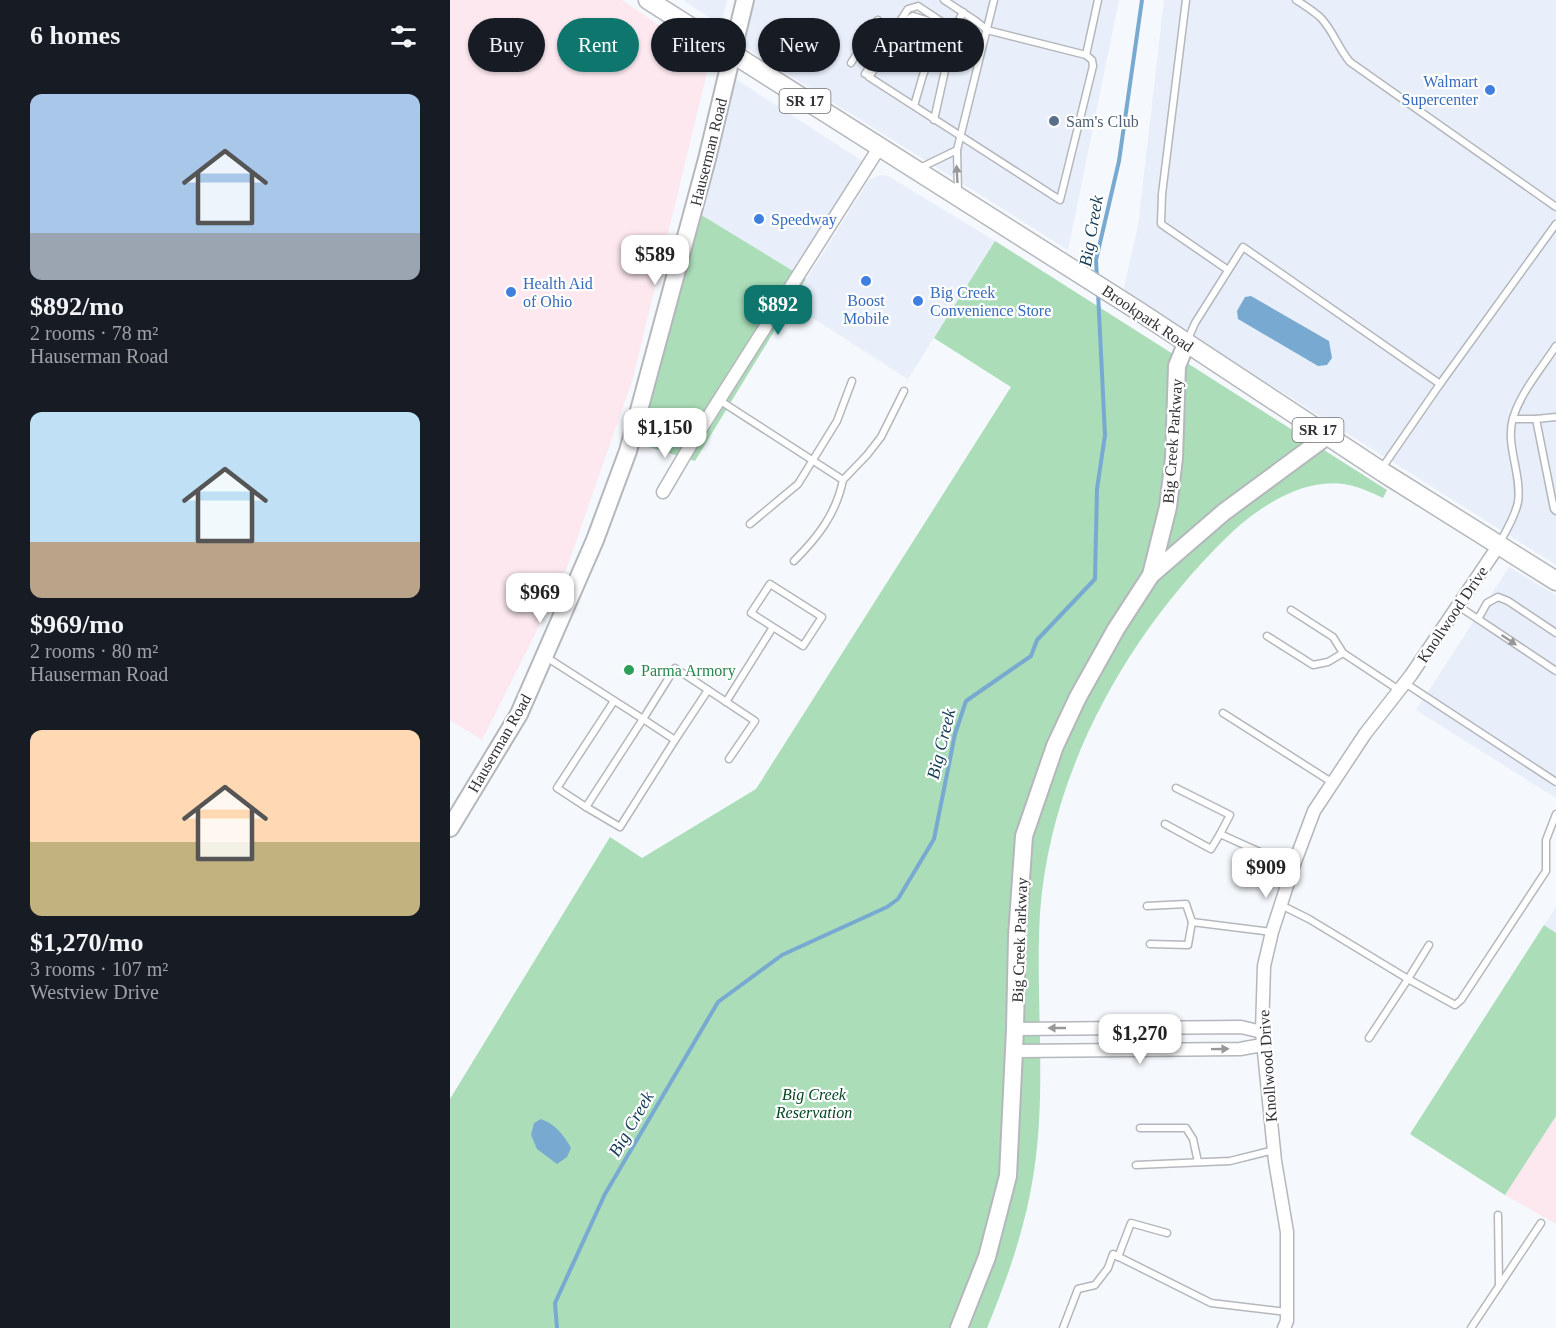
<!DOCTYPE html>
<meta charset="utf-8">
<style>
:root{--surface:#171b24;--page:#20242c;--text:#f1f3f6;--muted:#9ea1a6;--accent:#0f766e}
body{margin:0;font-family:"Times New Roman",serif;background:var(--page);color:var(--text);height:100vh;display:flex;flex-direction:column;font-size:22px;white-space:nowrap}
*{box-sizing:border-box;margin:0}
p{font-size:20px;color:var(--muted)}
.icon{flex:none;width:33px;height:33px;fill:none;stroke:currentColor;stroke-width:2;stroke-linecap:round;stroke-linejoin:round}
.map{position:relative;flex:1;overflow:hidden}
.details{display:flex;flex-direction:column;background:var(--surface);width:450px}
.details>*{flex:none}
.hud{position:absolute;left:18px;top:18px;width:570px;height:54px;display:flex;gap:12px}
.price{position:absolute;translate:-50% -51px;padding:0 14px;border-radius:12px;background:#fff;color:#222;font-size:20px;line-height:39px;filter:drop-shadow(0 2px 3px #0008)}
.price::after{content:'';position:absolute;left:50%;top:36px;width:18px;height:14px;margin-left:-9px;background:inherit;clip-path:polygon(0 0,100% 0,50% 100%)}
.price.current{background:var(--accent);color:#fff}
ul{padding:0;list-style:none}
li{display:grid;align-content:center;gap:12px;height:318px;padding:0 30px}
li span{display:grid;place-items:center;height:186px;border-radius:12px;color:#555}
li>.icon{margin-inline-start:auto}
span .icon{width:108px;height:108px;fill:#fffc;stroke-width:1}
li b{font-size:26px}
h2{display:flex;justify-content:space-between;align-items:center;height:72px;padding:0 30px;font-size:26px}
.tag{padding:0 21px;border-radius:27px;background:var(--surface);box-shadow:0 2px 4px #0004;font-size:21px;line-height:54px}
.tag.current{background:var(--accent);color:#fff}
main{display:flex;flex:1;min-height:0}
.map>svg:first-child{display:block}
</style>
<main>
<section class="details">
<h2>6 homes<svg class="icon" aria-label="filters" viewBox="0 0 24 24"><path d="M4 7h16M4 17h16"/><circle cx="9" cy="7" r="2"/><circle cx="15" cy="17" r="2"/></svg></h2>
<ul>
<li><span style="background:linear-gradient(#a9c7e8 75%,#9aa5b1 0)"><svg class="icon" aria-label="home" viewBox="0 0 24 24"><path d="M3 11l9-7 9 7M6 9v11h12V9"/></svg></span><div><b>$892/mo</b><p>2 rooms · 78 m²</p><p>Hauserman Road</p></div></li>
<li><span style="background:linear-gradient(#bfe0f5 70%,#b9a48a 0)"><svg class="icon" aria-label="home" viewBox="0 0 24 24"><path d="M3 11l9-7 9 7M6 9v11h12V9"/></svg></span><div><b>$969/mo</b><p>2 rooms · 80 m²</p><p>Hauserman Road</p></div></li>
<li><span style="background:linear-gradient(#ffd9b3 60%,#c2b280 0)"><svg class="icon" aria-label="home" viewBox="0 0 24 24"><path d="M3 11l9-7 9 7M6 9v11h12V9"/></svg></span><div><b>$1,270/mo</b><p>3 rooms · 107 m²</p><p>Westview Drive</p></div></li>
</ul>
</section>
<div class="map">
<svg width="1106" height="1328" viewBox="0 0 1106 1328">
<rect width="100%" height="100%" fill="#f5f8fc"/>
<!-- built -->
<g fill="#e8effa">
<polygon points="233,0 277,0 271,25"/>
<polygon points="305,0 669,0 618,250 293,46"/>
<polygon points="714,0 1106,0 1106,565 673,292 688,226"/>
<polygon points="284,78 414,162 342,272 248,213"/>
<polygon points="430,175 438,176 545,241 458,379 341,304 419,180"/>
<polygon points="1059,567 1106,595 1106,798 966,710"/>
<polygon points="1106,907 1106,933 1094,925"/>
</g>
<!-- industrial -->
<g fill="#fce8ee">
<polygon points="0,0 172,0 260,60 183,378 114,576 32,740 0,720"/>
<polygon points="1106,1116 1106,1224 1055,1195"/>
</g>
<!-- green -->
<g fill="#aaddb8">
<polygon points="248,213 356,279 245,461 189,444"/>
<path d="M545,241L937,490L933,498C920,492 908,486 894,484C851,478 805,509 776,538C677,635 600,772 590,913C585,999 597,1086 584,1171C576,1226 558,1277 537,1328H0V1099L160,837L192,858L306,789L561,387L484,338Z"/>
<polygon points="1094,925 1106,933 1106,1116 1055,1195 960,1134"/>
</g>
<!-- water -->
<g fill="#78aad1">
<polygon points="801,296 879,341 882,358 877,365 868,366 788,319 787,311 795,297"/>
<path d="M91,1119C105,1124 114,1135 121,1148L117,1157L107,1164L87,1149L81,1135L84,1123Z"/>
</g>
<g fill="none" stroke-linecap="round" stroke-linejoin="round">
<!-- stream -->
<g stroke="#78aad1" stroke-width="4">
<polyline points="647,279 646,260 669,161 692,0"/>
<polyline points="107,1328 105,1303 155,1194 268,1002 332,955 437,907 448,899 484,839 505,734 516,701 581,656 587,640 645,579 647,489 655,435 648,292"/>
</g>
<defs>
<g id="lane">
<polyline points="736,0 712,194 711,224 778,270"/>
<path d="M846,0C854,5 863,11 870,17C883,30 888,48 900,62L1106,207"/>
<polyline points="420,32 428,20"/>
<polyline points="636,55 648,0"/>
<polyline points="401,63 409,50"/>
<polyline points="415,74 458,9 468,6 504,30"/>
<polyline points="464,106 473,75 490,33 476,20 463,16 458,19 419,77 610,200 643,66 642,60 636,55 537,30 526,21 494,0"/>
<polyline points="484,120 504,30 513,12"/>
<polyline points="470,168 507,150"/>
<polyline points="508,192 507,150 544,0"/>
<polyline points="738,339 745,323 793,247 990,384"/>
<path d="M269,400L393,480C386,514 368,537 344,561"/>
<polyline points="1106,417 1086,419 1104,509 1106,511"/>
<polyline points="1063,419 1086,419"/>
<polyline points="932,468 990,384 1106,224"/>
<polyline points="393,480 417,455 431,437 454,391"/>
<polyline points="300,524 348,484 387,421 402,381"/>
<path d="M1049,544C1056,531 1065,517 1068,502C1072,474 1055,445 1063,418C1071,392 1091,369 1106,346"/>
<polyline points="1008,606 1028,619"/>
<polyline points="841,610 883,637 893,653 949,690"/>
<polyline points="1106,633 1058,601 1048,597 1037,603 1028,619 1106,671"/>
<polyline points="817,636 863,665 878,662 893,653"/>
<polyline points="96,657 193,719 136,807 107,788 164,701"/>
<polyline points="955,683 1106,782"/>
<polyline points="276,702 323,627 353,646 372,617 320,584 301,613 323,627"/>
<polyline points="773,713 883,783"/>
<polyline points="225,740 258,690"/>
<polyline points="726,788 780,815 770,834 843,867"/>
<polyline points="136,807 170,827 225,740 193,719 225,668 305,721 279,759"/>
<polyline points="715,824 761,849 770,834"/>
<polyline points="831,905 859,919 958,979 979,945"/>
<polyline points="697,906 736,904 742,922"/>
<polyline points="700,944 738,945 742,922 822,932"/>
<polyline points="919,1038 958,979 1005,1005 1011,1000 1096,871 1096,840 1106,814"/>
<polyline points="690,1128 736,1128 743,1139 748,1162"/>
<polyline points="686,1165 780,1161 824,1150"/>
<polyline points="1048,1215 1049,1286"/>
<polyline points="668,1257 681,1223 717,1233"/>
<polyline points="613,1328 628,1289 645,1285 658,1268 663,1254 761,1303 837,1312"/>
<polyline points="1021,1328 1091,1223"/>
</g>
<g id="street">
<polyline points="187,422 243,441 429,148"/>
<polyline points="213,492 243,441"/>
<polyline points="565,1029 791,1027 812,1032"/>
<polyline points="564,1051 790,1049 812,1045"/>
<polyline points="834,1328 837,1321 837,1232 825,1161 812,1032 814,966 822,932 843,867 864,811 915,734 961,675 1049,545"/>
</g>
<g id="secondary">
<polyline points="701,575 774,512 877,436"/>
<polyline points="0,828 69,714 145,540 178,451 257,159 295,0"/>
<polyline points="509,1328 537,1257 558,1176 565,1029 567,936 574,836 605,746 628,697 666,629 701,575 718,507 724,458 727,366 736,344"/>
</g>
<polyline id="primary" points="198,0 690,312 934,473 1106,581"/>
</defs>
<!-- lane casing -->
<use href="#lane" stroke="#b4b7bb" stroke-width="9"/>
<!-- street casing -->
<use href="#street" stroke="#b4b7bb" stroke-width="15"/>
<!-- secondary casing -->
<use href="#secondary" stroke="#b4b7bb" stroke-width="20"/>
<!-- primary casing -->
<use href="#primary" stroke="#b4b7bb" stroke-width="21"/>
<!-- lane -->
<use href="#lane" stroke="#fff" stroke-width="6"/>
<!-- street -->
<use href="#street" stroke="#fff" stroke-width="12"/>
<!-- secondary -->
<use href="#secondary" stroke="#fff" stroke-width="16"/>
<!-- primary -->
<use href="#primary" stroke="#fff" stroke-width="18"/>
</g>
<!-- one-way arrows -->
<defs><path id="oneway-solid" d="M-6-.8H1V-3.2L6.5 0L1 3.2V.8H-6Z" transform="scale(1.5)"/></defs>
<g fill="#98989a">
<use href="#oneway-solid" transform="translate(507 174) rotate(-93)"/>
<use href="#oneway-solid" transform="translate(1059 640) rotate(34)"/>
<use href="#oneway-solid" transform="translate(607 1028) rotate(180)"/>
<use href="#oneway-solid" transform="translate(770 1049) rotate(-1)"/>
</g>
<!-- markers -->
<g fill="#3f7fe0" stroke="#fff" stroke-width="2">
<circle cx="1040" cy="90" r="6"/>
<circle cx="309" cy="219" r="6"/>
<circle cx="416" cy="281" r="6"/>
<circle cx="61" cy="292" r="6"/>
<circle cx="468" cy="301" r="6"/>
</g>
<circle fill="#5c6f8a" stroke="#fff" stroke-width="2" cx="604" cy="121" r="6"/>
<circle fill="#2e9e5b" stroke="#fff" stroke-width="2" cx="179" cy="670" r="6"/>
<g text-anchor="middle" stroke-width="4.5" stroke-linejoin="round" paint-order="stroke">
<!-- shield labels -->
<g fill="#fff" stroke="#6f7071" stroke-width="1.5">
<rect x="329.5" y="89" width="51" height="24" rx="4.5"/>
<rect x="842.5" y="418" width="51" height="24" rx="4.5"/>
</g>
<g font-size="15" font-weight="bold" fill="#313234">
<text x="355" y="106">SR 17</text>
<text x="868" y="435">SR 17</text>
</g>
<!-- shop labels -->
<g font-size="16" fill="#366cbe" stroke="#fff" text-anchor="start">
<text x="1028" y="87" text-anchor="end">Walmart<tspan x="1028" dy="18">Supercenter</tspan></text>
<text x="321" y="225">Speedway</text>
<text x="73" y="289">Health Aid<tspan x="73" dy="18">of Ohio</tspan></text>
<text x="480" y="298">Big Creek<tspan x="480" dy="18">Convenience Store</tspan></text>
<text x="416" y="306" text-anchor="middle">Boost<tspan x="416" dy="18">Mobile</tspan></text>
</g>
<!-- service labels -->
<g font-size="16" fill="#4e5e75" stroke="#fff" text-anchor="start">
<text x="616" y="127">Sam's Club</text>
</g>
<!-- street labels -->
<g font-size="16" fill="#313234" stroke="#fff">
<text transform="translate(258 152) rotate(-76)" y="6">Hauserman Road</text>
<text transform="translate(698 318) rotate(34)" y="6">Brookpark Road</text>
<text transform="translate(722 441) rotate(-86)" y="6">Big Creek Parkway</text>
<text transform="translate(1002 614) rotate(-56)" y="6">Knollwood Drive</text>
<text transform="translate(49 743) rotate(-60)" y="6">Hauserman Road</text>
<text transform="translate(569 940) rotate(-88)" y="6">Big Creek Parkway</text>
<text transform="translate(817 1066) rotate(-94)" y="6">Knollwood Drive</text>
</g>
<!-- leisure labels -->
<g font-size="16" fill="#27864d" stroke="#fff" text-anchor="start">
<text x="191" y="676">Parma Armory</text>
</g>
<!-- park labels -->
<g font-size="16" font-style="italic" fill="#034622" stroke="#fff">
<text x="364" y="1100">Big Creek<tspan x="364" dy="18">Reservation</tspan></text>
</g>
<!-- water labels -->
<g font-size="18" font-style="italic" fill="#153d58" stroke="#fff">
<text transform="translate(641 231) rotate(-80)" y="6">Big Creek</text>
<text transform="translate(491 744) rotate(-76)" y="6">Big Creek</text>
<text transform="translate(181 1124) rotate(-60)" y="6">Big Creek</text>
</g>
</g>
</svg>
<b class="price" style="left:205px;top:286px">$589</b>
<b class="price current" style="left:328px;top:336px">$892</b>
<b class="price" style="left:215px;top:459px">$1,150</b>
<b class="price" style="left:90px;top:624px">$969</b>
<b class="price" style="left:816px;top:899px">$909</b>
<b class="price" style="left:690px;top:1065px">$1,270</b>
<div class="hud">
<a class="tag">Buy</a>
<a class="tag current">Rent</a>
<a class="tag">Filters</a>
<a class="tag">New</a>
<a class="tag">Apartment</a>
</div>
</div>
</main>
